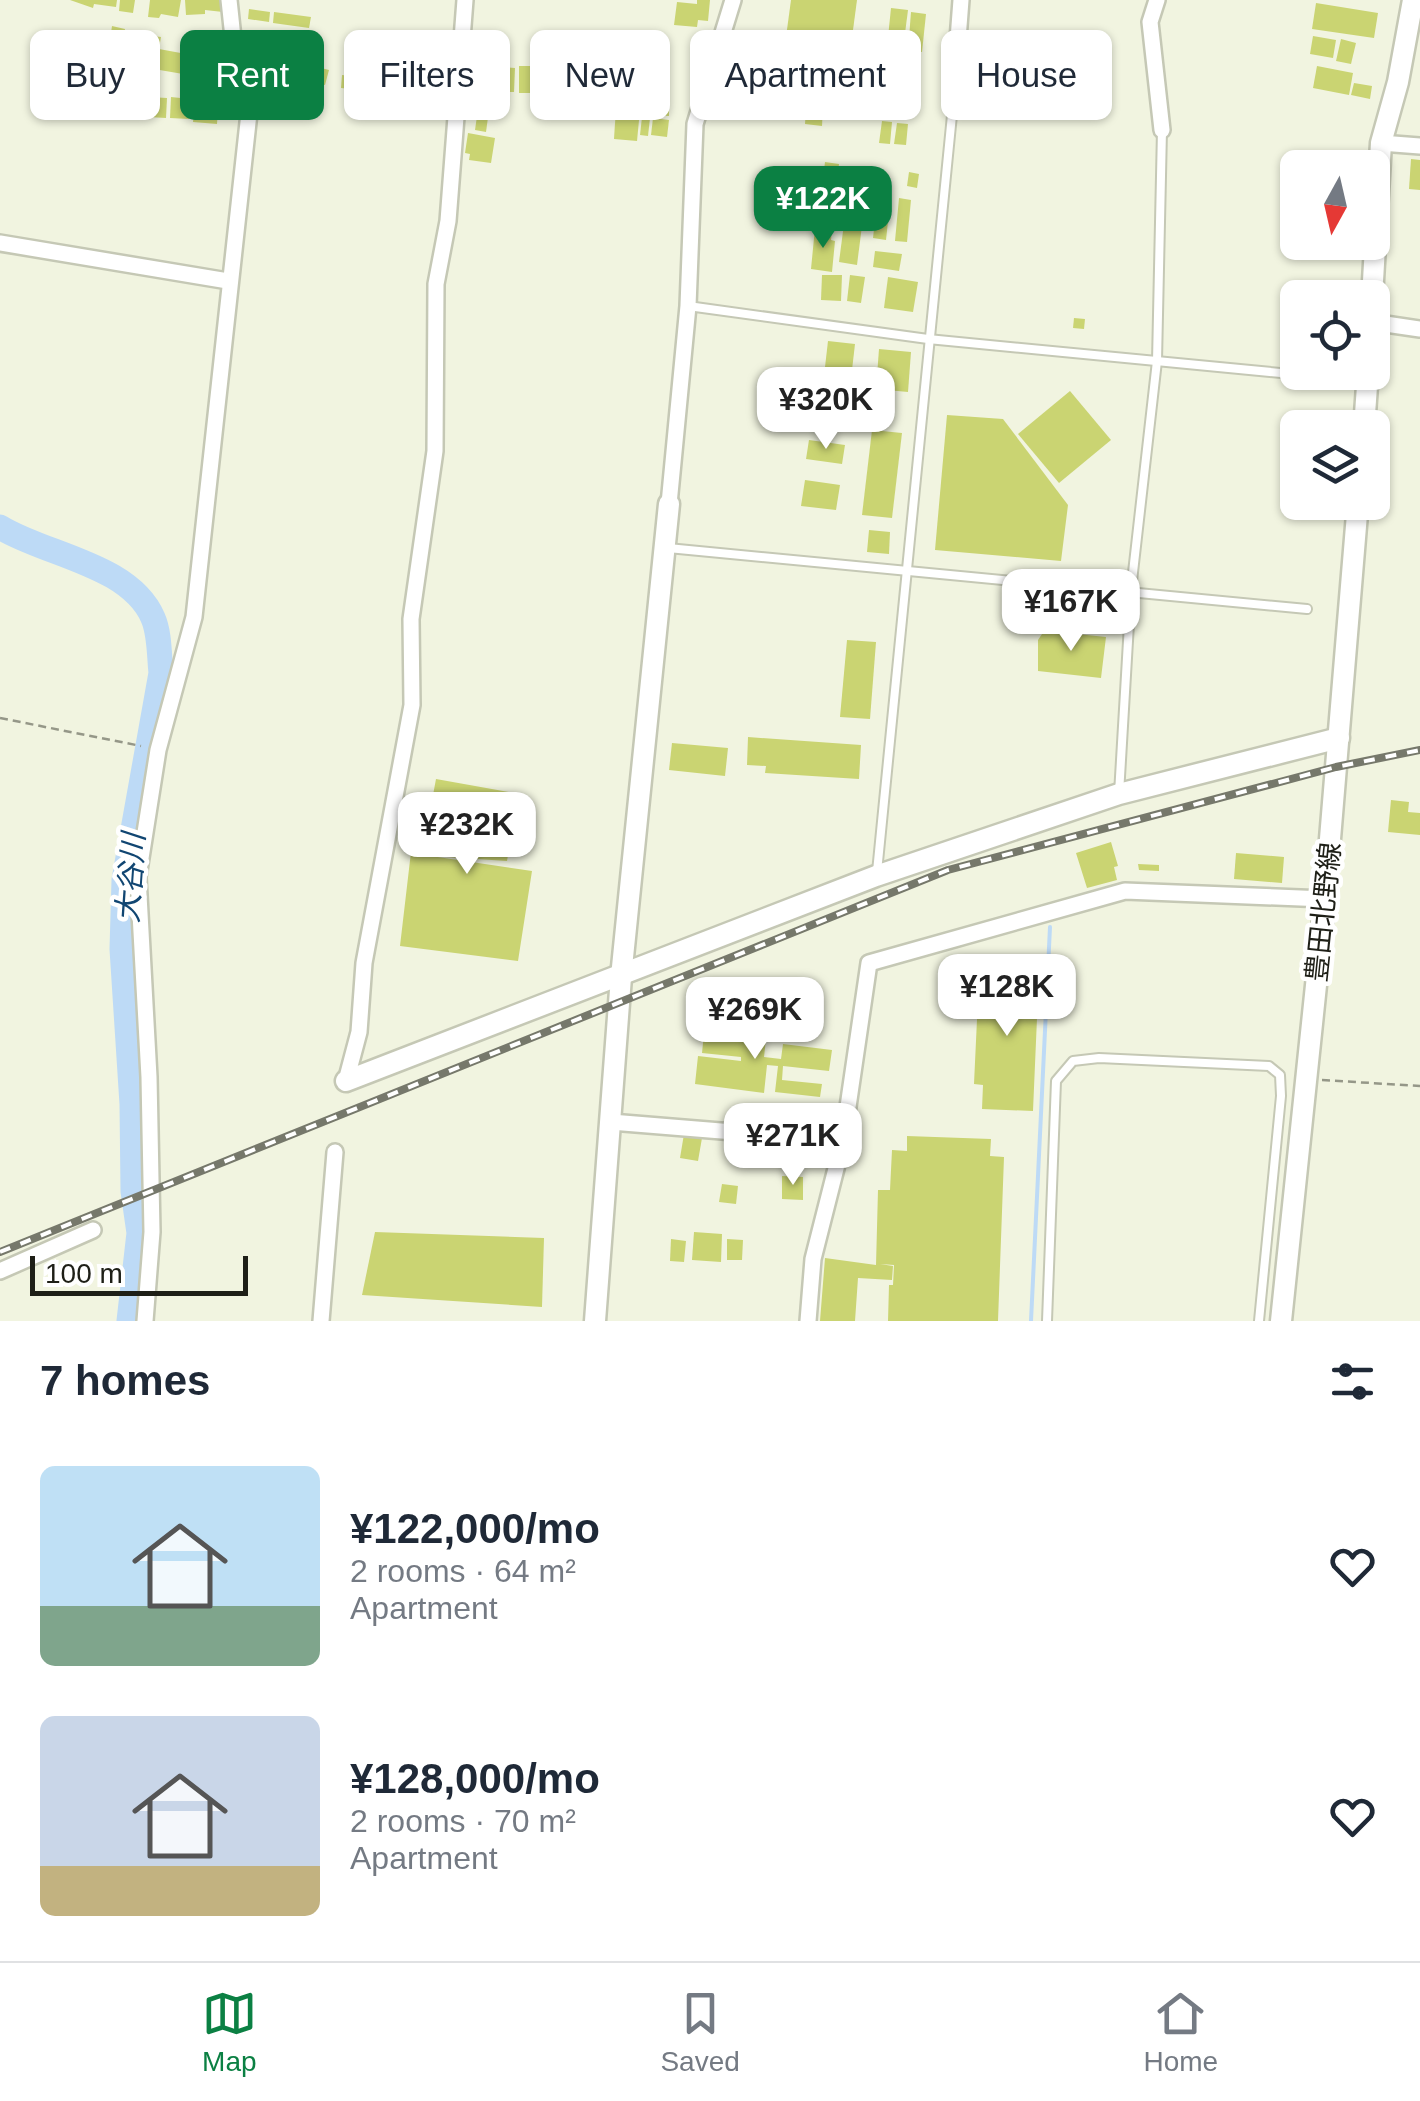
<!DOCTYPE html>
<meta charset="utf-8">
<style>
:root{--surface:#fff;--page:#f2f2f3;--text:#1f2937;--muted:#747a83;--line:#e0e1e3;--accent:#0b8043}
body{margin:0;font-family:Helvetica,"Noto Sans JP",sans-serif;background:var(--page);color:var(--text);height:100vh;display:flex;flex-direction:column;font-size:38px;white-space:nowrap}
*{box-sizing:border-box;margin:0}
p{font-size:32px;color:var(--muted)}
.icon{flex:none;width:55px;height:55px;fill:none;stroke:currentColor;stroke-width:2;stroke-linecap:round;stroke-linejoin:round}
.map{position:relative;height:1321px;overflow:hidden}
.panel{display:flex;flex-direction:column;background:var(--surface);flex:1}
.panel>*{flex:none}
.banner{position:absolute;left:30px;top:30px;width:1360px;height:90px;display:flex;gap:20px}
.needle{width:65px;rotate:188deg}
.controls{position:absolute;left:1280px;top:150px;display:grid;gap:20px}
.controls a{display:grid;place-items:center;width:110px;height:110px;border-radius:15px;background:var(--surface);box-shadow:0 2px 8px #0004;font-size:50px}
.scale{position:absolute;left:30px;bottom:25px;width:218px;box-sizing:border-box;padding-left:10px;border:5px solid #1e1f17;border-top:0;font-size:28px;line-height:35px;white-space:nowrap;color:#1e1f17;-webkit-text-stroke:8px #fff;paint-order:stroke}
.price{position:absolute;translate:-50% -85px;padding:0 22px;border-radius:20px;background:#fff;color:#222;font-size:32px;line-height:65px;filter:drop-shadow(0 2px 5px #0008)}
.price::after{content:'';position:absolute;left:50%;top:60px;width:30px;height:22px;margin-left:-15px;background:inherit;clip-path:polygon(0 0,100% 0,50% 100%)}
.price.current{background:var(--accent);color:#fff}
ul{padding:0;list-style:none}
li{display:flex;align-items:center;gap:30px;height:250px;padding:0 40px}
li span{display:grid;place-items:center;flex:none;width:280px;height:200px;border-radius:15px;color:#555}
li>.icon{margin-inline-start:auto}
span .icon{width:120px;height:120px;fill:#fffc;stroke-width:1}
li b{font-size:42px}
h2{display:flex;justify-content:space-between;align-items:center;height:120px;padding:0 40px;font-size:42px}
.chip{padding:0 35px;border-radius:15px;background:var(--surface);box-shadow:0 2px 8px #0004;font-size:35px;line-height:90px}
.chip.current{background:var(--accent);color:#fff}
.menu{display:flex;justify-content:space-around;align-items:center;height:140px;border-top:2px solid var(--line);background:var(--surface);font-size:28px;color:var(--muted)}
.menu a{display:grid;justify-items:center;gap:5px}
.menu .current{color:var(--accent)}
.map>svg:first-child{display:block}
</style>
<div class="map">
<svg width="1420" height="1321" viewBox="0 0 1420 1321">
<rect width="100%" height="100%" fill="#f1f4e0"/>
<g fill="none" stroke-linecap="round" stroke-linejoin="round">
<!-- stream -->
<polyline stroke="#bddaf6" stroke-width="4" points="1031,1321 1050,927"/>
<!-- river -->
<path stroke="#bddaf6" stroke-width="25" d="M0,527C45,555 130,564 153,618C160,634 159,655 161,673L124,880L122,949L132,1104L133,1191L139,1233L129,1321"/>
</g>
<!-- building -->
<g fill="#cad472">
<polygon points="70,0 117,0 116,7 94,4 93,8"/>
<polygon points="120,0 135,0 133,13 119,11"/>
<polygon points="150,0 181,0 178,17 161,14 159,18 148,17"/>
<polygon points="185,0 222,0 223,12 205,10 205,14 186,15"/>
<polygon points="697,0 710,0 708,21 698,20 697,27 674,25 677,2 697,4"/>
<polygon points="791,0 857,0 851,45 786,37"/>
<polygon points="1316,3 1378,13 1374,38 1312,29"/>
<polygon points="891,8 908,10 903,49 887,47"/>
<polygon points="249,9 270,12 269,22 248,19"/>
<polygon points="274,12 311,17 309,28 273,23"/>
<polygon points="911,12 926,14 922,52 908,51"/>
<polygon points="112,26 125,29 123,42 110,40"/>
<polygon points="127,30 146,33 142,57 123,54"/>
<polygon points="153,36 161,37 159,49 186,54 183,74 148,68"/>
<polygon points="1313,36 1336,40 1333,58 1310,54"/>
<polygon points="1341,39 1356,43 1351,64 1336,61"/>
<polygon points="438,51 452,54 450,65 436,62"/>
<polygon points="216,54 231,56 229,75 214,74"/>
<polygon points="291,54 308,58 302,82 286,78"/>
<polygon points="98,56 138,59 137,71 97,69"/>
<polygon points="254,58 274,64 272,76 249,73 250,60"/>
<polygon points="415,62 450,68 445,99 409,93"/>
<polygon points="309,65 329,70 325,85 305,81"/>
<rect x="519" y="66" width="14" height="27"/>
<polygon points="1317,66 1353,73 1349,95 1313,88"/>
<polygon points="371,67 384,68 383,80 389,80 388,90 369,89"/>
<polygon points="501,67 515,68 514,92 501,92"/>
<rect x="489" y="70" width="8" height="26"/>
<polygon points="275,73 284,74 283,90 273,88"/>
<polygon points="342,75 361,77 360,90 341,88"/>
<polygon points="394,78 407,78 406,92 394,92"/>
<polygon points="1354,83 1372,86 1370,99 1351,95"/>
<polygon points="107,85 121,85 122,116 108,116"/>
<polygon points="125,85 138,85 138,93 145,93 145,112 126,112"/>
<polygon points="149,97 167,98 166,118 148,117"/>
<polygon points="171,97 190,99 189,119 170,118"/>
<polygon points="195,101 208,102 207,107 218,109 217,124 193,122"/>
<polygon points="806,106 823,107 822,126 805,124"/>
<polygon points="655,107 669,109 669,116 654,115"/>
<polygon points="616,108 640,110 637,141 614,139"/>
<polygon points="478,109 489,110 486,132 475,130"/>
<polygon points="642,117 650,118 648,136 640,135"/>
<polygon points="653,118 669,120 667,137 651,135"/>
<polygon points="882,121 892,122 890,144 879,143"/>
<polygon points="897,123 908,124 906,145 894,144"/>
<polygon points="468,133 495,138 491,163 469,160 470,154 465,153"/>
<polygon points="1411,159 1420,160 1420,190 1409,189"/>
<polygon points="825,162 839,164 836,187 822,185"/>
<polygon points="853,166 869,168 865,204 849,202"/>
<polygon points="909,172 919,174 917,188 907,186"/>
<polygon points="820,196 838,197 837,213 819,211"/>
<polygon points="899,198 911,200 907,242 895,241"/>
<polygon points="877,202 890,203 886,240 873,238"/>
<polygon points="845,216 863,218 857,265 839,262"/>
<polygon points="815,228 832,230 831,240 835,241 832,272 811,269"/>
<polygon points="875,251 902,254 899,271 873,267"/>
<polygon points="822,275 842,275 841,301 821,300"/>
<polygon points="850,275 865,277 861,303 847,301"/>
<polygon points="888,277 918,282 913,312 884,308"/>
<polygon points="1074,318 1085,319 1084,329 1073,328"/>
<polygon points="828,341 855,344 849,396 822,393"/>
<polygon points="879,349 911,352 908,392 876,389"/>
<polygon points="1070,391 1111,440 1059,483 1018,434"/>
<polygon points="947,415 1003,419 1068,505 1061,561 935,550"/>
<polygon points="872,430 902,433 892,518 862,515"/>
<polygon points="809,440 845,445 842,464 806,459"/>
<polygon points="805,480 840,485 836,510 801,506"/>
<polygon points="869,530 890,532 889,554 867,552"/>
<polygon points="1052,629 1069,632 1076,638 1077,634 1106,637 1101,678 1038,671 1038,640 1044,631"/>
<polygon points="847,640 876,642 870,719 840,717"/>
<polygon points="748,737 861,745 859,779 765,773 766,766 747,765"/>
<polygon points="672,743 728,748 725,776 669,770"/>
<polygon points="436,779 519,794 507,861 431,856 532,871 518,961 400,946 411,852 422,854"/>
<polygon points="1391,800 1409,802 1408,812 1420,813 1420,835 1388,832"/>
<polygon points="1111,842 1118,866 1114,867 1117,880 1087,888 1076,853"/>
<polygon points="1236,853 1284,857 1282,883 1234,879"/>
<polygon points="1138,864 1159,865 1159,871 1139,870"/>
<polygon points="983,969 1039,972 1033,1111 982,1109 983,1085 974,1084 978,998 981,998"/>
<polygon points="705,1023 767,1030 764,1057 781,1059 783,1044 832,1050 829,1071 783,1066 782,1080 822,1084 820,1097 775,1092 778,1066 767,1065 764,1093 695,1084 698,1056 741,1061 741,1057 702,1053"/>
<polygon points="684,1134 702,1138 698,1161 680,1158"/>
<polygon points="907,1136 991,1139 990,1156 1004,1157 998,1321 888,1321 889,1285 893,1285 894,1265 880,1264 893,1266 892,1280 858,1278 855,1321 820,1321 825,1258 876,1265 878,1190 890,1190 892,1150 907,1151"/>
<polygon points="782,1176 803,1177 803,1200 782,1199"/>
<polygon points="722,1184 738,1186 736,1204 719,1202"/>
<polygon points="375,1232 544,1238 542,1307 362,1295"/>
<polygon points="694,1232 722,1234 721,1262 692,1260"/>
<polygon points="671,1239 686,1241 684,1262 670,1261"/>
<polygon points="727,1239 743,1240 742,1260 727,1260"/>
</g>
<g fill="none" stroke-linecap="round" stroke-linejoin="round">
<defs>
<g id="lane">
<polyline points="688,306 928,339 1364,381"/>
<polyline points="668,548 1307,609"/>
<polyline points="1119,794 1131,590 1157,361 1162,130"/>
<polyline points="877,872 953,105"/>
<polyline points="1047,1321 1056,1081 1073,1061 1099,1058 1269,1066 1280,1075 1281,1096 1259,1321"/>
</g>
<g id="street">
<polyline points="1157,0 1150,22 1162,130"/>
<polyline points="953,105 961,0"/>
<polyline points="1381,143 1420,146"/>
<polyline points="0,243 228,281"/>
<polyline points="1372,322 1420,329"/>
<polyline points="669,504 688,306 695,124 733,0"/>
<polyline points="346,1081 359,1032 364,963 412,705 411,619 435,451 436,284 448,221 465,0"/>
<polyline points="611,1122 843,1141"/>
<polyline points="0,1271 93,1230"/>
<polyline points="145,1321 152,1232 149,1077 138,877 158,750 194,617 250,104 249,90 234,47 229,0"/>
<polyline points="321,1321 335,1152"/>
<polyline points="808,1321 813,1259 843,1141 869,963 1125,891 1325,899"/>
</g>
<g id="secondary">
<polyline points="1372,298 1381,143 1398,82 1413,0"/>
<polyline points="1364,428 1368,372"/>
<polyline points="346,1081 876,876 1119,794 1339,738"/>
<polyline points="595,1321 621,977 669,504"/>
<polyline points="1281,1321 1325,899 1358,502"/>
</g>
</defs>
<!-- lane casing -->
<use href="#lane" stroke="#c5c8b5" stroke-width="12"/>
<!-- street casing -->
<use href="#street" stroke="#c5c8b5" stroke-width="20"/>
<!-- secondary casing -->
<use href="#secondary" stroke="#c5c8b5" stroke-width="25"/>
<!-- path -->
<g stroke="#959788" stroke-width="2.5" stroke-dasharray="8 5" stroke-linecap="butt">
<polyline points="0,718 141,746"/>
<polyline points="1322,1080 1420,1086"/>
</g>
<!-- lane -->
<use href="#lane" stroke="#fff" stroke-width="8"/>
<!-- street -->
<use href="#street" stroke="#fff" stroke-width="15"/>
<!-- secondary -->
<use href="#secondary" stroke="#fff" stroke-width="20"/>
<defs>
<polyline id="rail" points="0,1252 948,870 1336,767 1420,750"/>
</defs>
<!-- rail casing -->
<use href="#rail" stroke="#76786b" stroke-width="8"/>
<!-- rail -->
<use href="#rail" stroke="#fff" stroke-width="4" stroke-dasharray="11" stroke-linecap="butt"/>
</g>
<g text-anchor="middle" stroke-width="9" stroke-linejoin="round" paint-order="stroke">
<!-- street labels -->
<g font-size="28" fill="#1e1f17" stroke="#fff">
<text transform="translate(1323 912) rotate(-84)" y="10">豊田北野線</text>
</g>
<!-- water labels -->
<g font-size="30" font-style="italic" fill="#114672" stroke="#fff">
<text transform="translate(131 878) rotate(-86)" y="10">大谷川</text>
</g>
</g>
</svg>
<div class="controls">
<a><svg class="needle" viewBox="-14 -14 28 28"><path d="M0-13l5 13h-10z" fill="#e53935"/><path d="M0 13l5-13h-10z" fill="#747a83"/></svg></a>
<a><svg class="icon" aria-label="locate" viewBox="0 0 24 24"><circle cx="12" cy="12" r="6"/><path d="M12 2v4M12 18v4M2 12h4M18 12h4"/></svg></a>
<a><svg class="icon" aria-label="layers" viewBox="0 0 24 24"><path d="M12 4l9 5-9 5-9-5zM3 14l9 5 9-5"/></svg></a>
</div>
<div class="scale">100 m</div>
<b class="price current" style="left:823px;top:251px">¥122K</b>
<b class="price" style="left:826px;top:452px">¥320K</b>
<b class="price" style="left:1071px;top:654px">¥167K</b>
<b class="price" style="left:467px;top:877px">¥232K</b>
<b class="price" style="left:1007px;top:1039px">¥128K</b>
<b class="price" style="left:755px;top:1062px">¥269K</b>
<b class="price" style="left:793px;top:1188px">¥271K</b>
<div class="banner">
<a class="chip">Buy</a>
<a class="chip current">Rent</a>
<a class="chip">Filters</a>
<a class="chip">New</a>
<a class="chip">Apartment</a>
<a class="chip">House</a>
</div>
</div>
<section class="panel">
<h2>7 homes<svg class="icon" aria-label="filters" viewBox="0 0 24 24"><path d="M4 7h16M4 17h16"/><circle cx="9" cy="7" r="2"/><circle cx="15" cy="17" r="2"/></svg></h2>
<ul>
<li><span style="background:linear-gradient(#bfe0f5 70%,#7fa58c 0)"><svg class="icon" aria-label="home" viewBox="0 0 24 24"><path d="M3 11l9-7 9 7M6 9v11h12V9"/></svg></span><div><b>¥122,000/mo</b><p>2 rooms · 64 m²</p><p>Apartment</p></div><svg class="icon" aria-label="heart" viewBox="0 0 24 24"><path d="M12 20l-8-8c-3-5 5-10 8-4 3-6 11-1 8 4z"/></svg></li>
<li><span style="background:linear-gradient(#c9d6e8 75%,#c2b280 0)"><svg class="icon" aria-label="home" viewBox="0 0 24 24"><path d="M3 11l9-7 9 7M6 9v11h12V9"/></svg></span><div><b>¥128,000/mo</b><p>2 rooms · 70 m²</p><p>Apartment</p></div><svg class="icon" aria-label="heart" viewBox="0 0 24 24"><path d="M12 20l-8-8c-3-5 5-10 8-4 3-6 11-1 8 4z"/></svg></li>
</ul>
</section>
<nav class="menu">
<a class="current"><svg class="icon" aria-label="map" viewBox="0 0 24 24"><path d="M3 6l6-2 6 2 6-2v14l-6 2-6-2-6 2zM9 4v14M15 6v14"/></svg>Map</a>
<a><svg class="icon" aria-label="saved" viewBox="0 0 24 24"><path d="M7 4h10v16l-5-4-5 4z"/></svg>Saved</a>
<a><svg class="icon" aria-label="home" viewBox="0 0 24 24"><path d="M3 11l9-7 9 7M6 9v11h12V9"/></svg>Home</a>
</nav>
